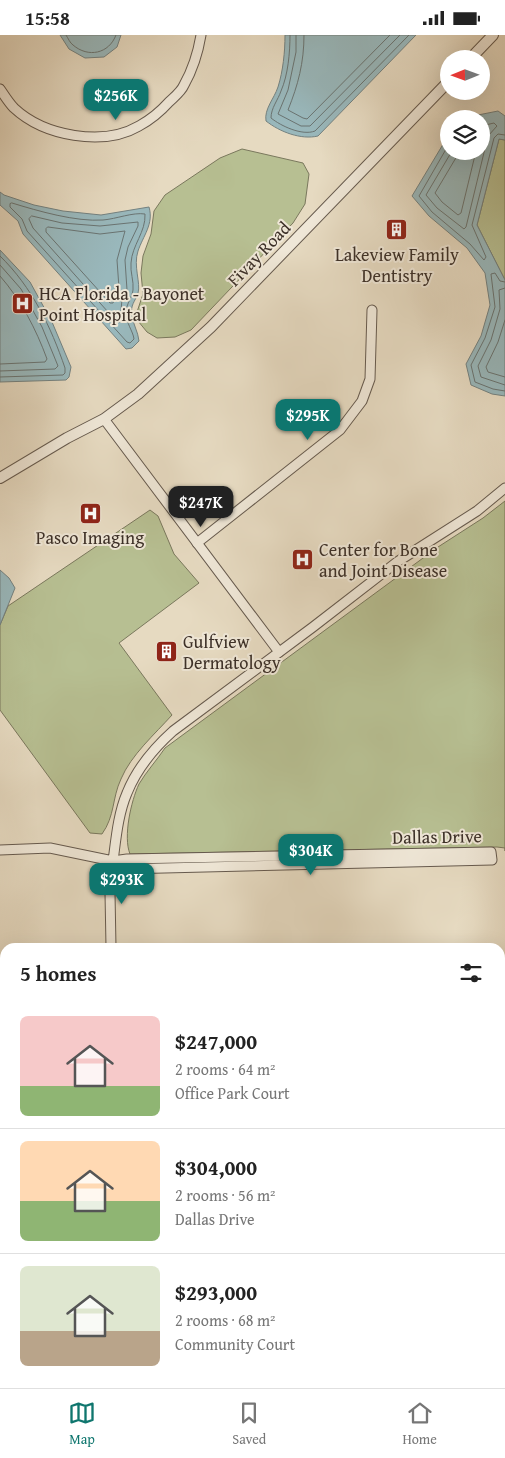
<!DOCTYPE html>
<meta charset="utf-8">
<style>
:root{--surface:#fff;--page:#f2f2f2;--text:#222;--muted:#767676;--line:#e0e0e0;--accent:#0f766e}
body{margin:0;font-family:"Gentium Book Plus",serif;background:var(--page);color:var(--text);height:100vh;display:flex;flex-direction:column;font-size:19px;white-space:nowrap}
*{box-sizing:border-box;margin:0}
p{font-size:16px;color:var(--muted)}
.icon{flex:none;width:28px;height:28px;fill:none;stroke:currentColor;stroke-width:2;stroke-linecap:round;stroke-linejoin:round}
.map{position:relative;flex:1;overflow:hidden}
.panel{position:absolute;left:0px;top:908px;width:505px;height:446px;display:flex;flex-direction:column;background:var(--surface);border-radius:15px 15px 0 0;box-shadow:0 5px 20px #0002}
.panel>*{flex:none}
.needle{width:32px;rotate:269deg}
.buttons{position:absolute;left:440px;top:15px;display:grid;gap:10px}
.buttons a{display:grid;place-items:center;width:50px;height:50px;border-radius:50%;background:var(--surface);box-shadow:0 5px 20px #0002;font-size:25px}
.price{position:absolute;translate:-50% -42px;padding:0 11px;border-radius:10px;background:var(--accent);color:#fff;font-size:16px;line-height:32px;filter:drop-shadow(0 1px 2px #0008)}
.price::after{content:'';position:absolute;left:50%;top:30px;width:15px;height:11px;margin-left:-8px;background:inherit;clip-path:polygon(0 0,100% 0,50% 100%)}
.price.on{background:#222;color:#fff}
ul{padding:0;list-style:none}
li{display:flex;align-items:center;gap:15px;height:125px;padding:0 20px}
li+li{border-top:1px solid var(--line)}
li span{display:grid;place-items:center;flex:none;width:140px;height:100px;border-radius:8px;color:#555}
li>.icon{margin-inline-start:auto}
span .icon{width:60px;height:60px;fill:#fffc;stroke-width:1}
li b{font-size:21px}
h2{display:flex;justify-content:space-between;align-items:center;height:60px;padding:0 20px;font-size:21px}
.status{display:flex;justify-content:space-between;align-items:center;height:35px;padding:0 25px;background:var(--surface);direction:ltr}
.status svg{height:14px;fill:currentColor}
.dock{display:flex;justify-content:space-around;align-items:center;height:70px;border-top:1px solid var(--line);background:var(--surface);font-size:14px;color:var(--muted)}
.dock a{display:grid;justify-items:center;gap:2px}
.dock .on{color:var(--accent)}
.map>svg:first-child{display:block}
</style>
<div class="status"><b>15:58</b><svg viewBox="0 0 49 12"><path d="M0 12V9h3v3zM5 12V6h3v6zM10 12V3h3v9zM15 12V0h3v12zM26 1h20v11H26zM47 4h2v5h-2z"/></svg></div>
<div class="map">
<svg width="505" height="1353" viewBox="0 0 505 1353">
<rect width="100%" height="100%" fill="#e6dac1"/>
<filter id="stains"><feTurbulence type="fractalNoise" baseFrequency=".004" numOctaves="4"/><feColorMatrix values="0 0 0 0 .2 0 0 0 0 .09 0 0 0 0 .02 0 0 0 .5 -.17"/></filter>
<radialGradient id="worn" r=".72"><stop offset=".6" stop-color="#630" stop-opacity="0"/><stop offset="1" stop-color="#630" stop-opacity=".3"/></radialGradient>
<!-- green -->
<g fill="#b7bf92" stroke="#7a785d">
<polygon points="499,104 505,105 505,245 477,190"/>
<polygon points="242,114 303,128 309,139 305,169 293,188 191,295 175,302 157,303 147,297 138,286 137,277 143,259 141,238 143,221 151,199 154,176 165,160 220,123"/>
<path d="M505,466V816V813L497,812L130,819C123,802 131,766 139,749C146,737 157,725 165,713L438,512L483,483Z"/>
<path d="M150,475L158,481L174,519L199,548L119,608L172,680C155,699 131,720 121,744C112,763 115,781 102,799L90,798L0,675V590L8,571Z"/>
<polygon points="500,1073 505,1074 505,1107 500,1105"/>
</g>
<!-- water -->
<g fill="#99b8bc" stroke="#748281">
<polygon points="60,0 121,0 117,12 104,22 85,23 69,14"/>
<path d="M285,0H416L318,101C301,105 280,97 266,86C264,74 274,64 278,52C283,36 285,17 285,0Z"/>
<polygon points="498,76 505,81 505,105 499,104 477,190 505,245 505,361 492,359 471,350 466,329 481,301 490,270 485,238 467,213 429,181 412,161 448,101 449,100 449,116 481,116 481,84 473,84 478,80"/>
<path d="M0,157L4,160L34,170L63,176L101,180L149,172C154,189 143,201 138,216C133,231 141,248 138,258C135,267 130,270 132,280C133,290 138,296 139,306L132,313L126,314L23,199L18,186L0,170Z"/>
<polygon points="0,215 30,247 52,287 71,332 69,342 66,345 0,347"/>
<polygon points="0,535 9,543 15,553 0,590"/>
<polygon points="0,965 5,966 5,1090 0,1090"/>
<polygon points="500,1105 505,1107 505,1163 500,1164"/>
</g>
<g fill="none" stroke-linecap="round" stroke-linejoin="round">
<!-- shore -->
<g stroke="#6a7472" stroke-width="1">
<path d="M66,0C68,3 70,8 73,10C88,23 109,19 116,0"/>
<path d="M290,0C290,18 288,40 281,56C278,65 271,73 271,83C281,91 302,101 315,96L409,0"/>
<polyline points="296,0 296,17 288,55 278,79 301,91 310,91 400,0"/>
<path d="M304,0C304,28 298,50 288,75L303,83L307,84L390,0"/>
<polyline points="449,109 419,161 432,177 470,209 484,225 486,222 472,190 494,103 498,99 505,100"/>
<polyline points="452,116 426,160 437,173 464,194 466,192 488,101 497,91 494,88 481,91"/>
<polyline points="460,116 435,158 442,167 458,180 461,178 476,116"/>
<path d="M12,168C38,176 76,187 103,185C116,184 133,177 145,179C146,197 132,210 131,228C130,237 134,246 133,255C132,263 126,269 126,278C126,288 133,296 134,304L130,308L127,307L27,196L22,184L10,172V169Z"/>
<polygon points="32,181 62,188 100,191 138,187 138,191 128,212 125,225 127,255 122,264 120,287 117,287 33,193 29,184"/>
<polygon points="48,192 100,199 125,196 117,225 119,253 113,268 110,268 46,197 46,194"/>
<path d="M0,221C32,252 51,292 65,333V338L63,340L0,342"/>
<polyline points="0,230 21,254 42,292 58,331 55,334 0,336"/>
<path d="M0,241C21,265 36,294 47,324L45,327L0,329"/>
<polyline points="505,247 500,246 495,238 491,239 495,272 485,303 471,330 475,347 493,354 505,356"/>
<polyline points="505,253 499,255 500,274 491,305 478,331 481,342 505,350"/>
<polyline points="505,285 498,307 486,332 488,337 505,342"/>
</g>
<defs>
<g id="minor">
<path d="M0,54C4,60 9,68 14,73C44,101 103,112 139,91C150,85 160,77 169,67C174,62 181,57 184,50C193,34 198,18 201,0"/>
<polyline points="104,384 279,617"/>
<polyline points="197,508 340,395 362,366 370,344 372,275"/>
<path d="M0,815L50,813L113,826C116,804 118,779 127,758C137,733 153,714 173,696L313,592L397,527L477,476L505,453"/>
<polygon points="491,817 492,825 124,834 113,826 127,824"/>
<polyline points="111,912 110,858 113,826"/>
<polyline points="0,1177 5,1177"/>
<polyline points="500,1250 505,1250"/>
<polyline points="209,1349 210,1353"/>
<polyline points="344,1353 344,1349"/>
</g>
<g id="tertiary">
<polyline points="470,24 493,0"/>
<polyline points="0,443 67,403 104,384 138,359 211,292 449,46"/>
</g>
</defs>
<!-- minor casing -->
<use href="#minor" stroke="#665a4e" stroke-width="11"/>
<!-- tertiary casing -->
<use href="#tertiary" stroke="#665a4e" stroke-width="12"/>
<!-- minor -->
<use href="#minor" stroke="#efe7d7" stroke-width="9"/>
<!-- tertiary -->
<use href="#tertiary" stroke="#efe7d7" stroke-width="10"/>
</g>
<!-- icons -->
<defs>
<symbol id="building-square" viewBox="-11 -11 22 22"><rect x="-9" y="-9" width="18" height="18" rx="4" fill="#8f2418" stroke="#efe7d7"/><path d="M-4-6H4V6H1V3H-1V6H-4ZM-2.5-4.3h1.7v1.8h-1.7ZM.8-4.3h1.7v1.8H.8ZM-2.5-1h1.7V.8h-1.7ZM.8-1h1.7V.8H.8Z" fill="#fff"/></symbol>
<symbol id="hospital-square" viewBox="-11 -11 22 22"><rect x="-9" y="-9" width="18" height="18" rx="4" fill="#8f2418" stroke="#efe7d7"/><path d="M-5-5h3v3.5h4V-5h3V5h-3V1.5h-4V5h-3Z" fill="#fff"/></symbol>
</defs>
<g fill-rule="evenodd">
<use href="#building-square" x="384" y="182" width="25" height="25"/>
<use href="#hospital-square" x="10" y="256" width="25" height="25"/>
<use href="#hospital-square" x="78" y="466" width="25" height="25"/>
<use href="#hospital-square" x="290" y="512" width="25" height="25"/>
<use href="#building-square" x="154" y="604" width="25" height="25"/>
</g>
<g text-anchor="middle" stroke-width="4" stroke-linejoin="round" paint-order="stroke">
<!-- street labels -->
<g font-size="18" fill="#3c3028" stroke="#efe7d7">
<text transform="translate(259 219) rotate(-46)" y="6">Fivay Road</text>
<text transform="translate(437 802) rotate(-1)" y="6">Dallas Drive</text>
</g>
<!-- poi labels -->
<g font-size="18" fill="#3c3028" stroke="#efe7d7" text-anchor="start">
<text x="397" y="226" text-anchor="middle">Lakeview Family<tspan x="397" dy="21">Dentistry</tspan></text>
<text x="39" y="265">HCA Florida - Bayonet<tspan x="39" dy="21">Point Hospital</tspan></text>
<text x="90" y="509" text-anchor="middle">Pasco Imaging</text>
<text x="319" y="521">Center for Bone<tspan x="319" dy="21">and Joint Disease</tspan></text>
<text x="183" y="613">Gulfview<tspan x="183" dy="21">Dermatology</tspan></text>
</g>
</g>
<rect width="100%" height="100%" filter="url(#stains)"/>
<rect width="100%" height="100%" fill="url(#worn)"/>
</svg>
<div class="buttons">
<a><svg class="needle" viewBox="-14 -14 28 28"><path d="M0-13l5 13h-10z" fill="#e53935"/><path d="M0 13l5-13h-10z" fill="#767676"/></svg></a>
<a><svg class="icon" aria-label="layers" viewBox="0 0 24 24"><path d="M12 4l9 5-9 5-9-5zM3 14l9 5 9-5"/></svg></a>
</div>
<b class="price" style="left:116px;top:86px">$256K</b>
<b class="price" style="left:308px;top:406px">$295K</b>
<b class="price on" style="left:201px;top:493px">$247K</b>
<b class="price" style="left:311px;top:841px">$304K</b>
<b class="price" style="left:122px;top:870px">$293K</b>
<section class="panel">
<h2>5 homes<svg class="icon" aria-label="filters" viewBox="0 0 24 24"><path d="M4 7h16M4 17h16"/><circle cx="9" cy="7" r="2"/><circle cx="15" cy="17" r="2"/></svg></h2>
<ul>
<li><span style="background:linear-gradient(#f6c9c9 70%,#8fb573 0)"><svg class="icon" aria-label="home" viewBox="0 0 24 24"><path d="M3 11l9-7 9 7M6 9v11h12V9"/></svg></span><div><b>$247,000</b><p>2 rooms · 64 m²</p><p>Office Park Court</p></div></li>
<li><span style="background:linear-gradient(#ffd9b3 60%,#8fb573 0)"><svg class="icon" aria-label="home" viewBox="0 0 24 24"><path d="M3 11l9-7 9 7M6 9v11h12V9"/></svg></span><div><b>$304,000</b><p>2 rooms · 56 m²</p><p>Dallas Drive</p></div></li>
<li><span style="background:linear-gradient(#dfe7d0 65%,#b9a48a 0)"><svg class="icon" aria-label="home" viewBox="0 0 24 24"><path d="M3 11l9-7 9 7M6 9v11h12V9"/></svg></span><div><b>$293,000</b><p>2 rooms · 68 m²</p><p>Community Court</p></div></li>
</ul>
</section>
</div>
<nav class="dock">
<a class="on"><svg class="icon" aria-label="map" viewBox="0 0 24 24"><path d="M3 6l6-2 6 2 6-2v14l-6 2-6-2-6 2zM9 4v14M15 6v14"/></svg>Map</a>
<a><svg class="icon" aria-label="saved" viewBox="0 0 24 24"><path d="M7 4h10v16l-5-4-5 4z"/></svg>Saved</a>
<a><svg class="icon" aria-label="home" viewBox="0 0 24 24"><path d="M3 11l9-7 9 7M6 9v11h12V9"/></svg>Home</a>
</nav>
